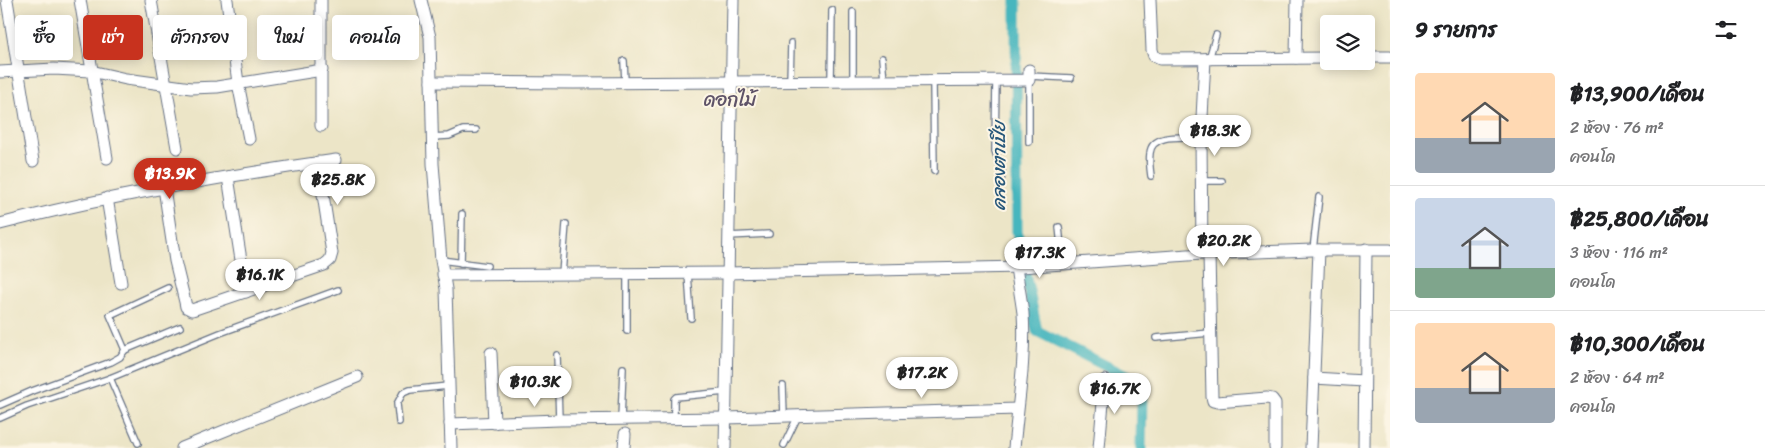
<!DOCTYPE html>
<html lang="th">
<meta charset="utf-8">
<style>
:root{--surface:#fff;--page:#f6f6f6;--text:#202124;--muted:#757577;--line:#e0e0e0;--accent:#c8321e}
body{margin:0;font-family:Sriracha,"Playpen Sans Thai",sans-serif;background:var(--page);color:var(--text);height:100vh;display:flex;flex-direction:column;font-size:19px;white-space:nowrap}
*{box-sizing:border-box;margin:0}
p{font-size:16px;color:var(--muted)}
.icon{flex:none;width:28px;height:28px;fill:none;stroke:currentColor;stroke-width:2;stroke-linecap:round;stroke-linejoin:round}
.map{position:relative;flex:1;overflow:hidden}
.details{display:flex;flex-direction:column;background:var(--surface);width:375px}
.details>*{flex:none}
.guide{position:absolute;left:15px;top:15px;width:475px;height:45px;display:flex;gap:10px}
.fabs{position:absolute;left:1320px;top:15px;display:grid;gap:10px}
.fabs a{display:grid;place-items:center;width:55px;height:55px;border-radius:5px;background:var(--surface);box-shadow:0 2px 12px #0003;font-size:25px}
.price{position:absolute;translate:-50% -42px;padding:0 11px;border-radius:18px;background:#fff;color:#222;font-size:16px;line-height:32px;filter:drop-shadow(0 1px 2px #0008)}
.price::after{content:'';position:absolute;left:50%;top:30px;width:15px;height:11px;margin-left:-8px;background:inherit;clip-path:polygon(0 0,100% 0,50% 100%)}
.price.current{background:var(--accent);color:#fff}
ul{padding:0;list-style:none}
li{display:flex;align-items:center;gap:15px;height:125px;padding:0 25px}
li+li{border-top:1px solid var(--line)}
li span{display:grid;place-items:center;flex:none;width:140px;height:100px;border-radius:5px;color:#555}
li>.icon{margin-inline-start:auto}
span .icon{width:60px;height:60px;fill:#fffc;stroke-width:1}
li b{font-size:21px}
h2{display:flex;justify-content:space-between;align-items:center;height:60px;padding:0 25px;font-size:21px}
.pill{padding:0 18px;border-radius:5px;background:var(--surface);box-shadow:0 2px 12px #0003;font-size:18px;line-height:45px}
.pill.current{background:var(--accent);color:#fff}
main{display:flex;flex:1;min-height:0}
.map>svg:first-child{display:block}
</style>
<main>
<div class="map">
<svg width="1390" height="448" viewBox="0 0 1390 448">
<rect width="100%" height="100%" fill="#fcf5e5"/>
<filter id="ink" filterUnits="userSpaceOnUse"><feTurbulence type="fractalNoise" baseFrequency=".02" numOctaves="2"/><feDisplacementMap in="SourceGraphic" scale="10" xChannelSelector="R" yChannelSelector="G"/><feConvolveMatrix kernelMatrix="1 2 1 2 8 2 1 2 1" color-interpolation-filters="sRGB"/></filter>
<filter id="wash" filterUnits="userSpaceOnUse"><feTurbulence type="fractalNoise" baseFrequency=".0096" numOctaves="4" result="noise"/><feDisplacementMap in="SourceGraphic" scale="20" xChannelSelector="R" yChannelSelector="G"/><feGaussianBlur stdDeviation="1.12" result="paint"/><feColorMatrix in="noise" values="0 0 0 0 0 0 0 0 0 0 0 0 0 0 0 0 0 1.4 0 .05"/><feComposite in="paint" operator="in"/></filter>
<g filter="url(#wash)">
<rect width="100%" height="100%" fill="#ece5c7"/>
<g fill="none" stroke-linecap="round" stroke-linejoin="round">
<!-- canal -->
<polyline stroke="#47b6be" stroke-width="11" points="1016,0 1017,232 1037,331 1132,379 1142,393 1141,448"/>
</g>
</g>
<g filter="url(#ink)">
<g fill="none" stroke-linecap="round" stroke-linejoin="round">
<defs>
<g id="lane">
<polyline points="882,58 884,80"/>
<polyline points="1209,59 1216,35"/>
<polyline points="624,61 625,82"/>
<polyline points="1029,76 1071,78"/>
<polyline points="996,80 995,151 1002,171 1001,181"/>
<polyline points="1029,80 1029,142"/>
<polyline points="790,81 791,43"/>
<polyline points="831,81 832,10"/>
<polyline points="853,81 853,12"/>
<polyline points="933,81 934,171"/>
<polyline points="432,137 449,136 463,130 476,130"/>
<path d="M1151,176C1150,169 1149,160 1150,153C1152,132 1186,138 1201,137"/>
<polyline points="1202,181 1222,181"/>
<polyline points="1059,227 1063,265"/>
<polyline points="728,236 769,234"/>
<polyline points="1313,250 1319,197"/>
<polyline points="441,260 487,266"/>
<polyline points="461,263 462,214"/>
<polyline points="627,273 627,331"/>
<polyline points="688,273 691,318"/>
<polyline points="562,274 566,224"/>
<polyline points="1156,338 1210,333"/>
<polyline points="125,350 180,327"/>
<polyline points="557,355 559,420"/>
<polyline points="110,378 138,443"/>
<polyline points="783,386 784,416"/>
<polyline points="0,405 32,391 111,362 120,357 125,350 110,315 168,288"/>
<polyline points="0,418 27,406 110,378 220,333 338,290"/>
<polyline points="674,419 674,399 676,397 725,392"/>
<polyline points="621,420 623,368"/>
<polyline points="399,422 397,404 403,393 410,390 448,386"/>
<polyline points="784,445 798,416"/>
</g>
<g id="street">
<polyline points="7,0 33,161"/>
<polyline points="80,0 107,158"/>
<polyline points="151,0 177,148"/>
<polyline points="227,0 238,83 249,139"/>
<polyline points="421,0 430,37 433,164 441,260 446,289 451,448"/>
<polyline points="1150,0 1152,50 1154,56 1160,59 1329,58"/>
<polyline points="1366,57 1390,57"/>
<polyline points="1296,58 1297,0"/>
<polyline points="0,72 54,69 91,71 126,79 191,88 217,87 322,70"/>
<polyline points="431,82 574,83 1029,80 1029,70"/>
<polyline points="321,126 321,0"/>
<polyline points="228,177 246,292"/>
<polyline points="164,188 175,261 185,302 186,307 192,310 324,265 330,260 332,253 318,162"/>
<polyline points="107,198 121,283"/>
<path d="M0,224C110,195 223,176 336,160"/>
<polyline points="1202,254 1201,137 1205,59"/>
<polyline points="1209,254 1212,397 1213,401 1217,402 1267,398 1272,399 1275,403 1275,448"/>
<polyline points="443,275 727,273 1021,267 1202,254 1313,250 1390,250"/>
<polyline points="491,353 494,423"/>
<polyline points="1314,378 1364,381"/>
<polyline points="450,424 559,420 726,418 1017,409"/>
<polyline points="182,448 357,377"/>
<polyline points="624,448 625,434"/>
<polyline points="725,448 733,0"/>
<path d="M1014,448C1018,404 1026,358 1023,313C1021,298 1018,282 1016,267"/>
<polyline points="1099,448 1105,380"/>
<polyline points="1311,448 1319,250"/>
<polyline points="1364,448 1366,249"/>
</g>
</defs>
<!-- lane casing -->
<use href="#lane" stroke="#646f83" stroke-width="8"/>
<!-- street casing -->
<use href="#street" stroke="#646f83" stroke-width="13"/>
<!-- lane -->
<use href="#lane" stroke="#fff" stroke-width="5.5"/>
<!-- street -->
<use href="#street" stroke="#fff" stroke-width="11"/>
</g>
</g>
<g text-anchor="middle" stroke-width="4" stroke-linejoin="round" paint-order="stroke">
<!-- water labels -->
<g font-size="18" font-style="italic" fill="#28587b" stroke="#fcf5e5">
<text transform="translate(999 166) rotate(-90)" y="6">คลองตาเปีย</text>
</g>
<!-- quarter labels -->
<g font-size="19" fill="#5f5368" stroke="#fcf5e5">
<text x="730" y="106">ดอกไม้</text>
</g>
</g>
</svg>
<div class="fabs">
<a><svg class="icon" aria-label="layers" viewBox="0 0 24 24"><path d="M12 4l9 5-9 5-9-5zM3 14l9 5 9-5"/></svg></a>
</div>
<b class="price" style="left:1215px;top:157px">฿18.3K</b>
<b class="price current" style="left:170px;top:200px">฿13.9K</b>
<b class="price" style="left:338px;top:206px">฿25.8K</b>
<b class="price" style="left:1224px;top:267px">฿20.2K</b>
<b class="price" style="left:1040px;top:279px">฿17.3K</b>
<b class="price" style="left:260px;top:301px">฿16.1K</b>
<b class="price" style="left:922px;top:399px">฿17.2K</b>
<b class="price" style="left:535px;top:408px">฿10.3K</b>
<b class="price" style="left:1115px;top:415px">฿16.7K</b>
<div class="guide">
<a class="pill">ซื้อ</a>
<a class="pill current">เช่า</a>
<a class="pill">ตัวกรอง</a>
<a class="pill">ใหม่</a>
<a class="pill">คอนโด</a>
</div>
</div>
<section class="details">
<h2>9 รายการ<svg class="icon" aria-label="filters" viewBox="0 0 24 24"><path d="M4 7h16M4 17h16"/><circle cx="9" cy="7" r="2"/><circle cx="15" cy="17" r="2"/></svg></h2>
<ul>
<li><span style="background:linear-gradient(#ffd9b3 65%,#9aa5b1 0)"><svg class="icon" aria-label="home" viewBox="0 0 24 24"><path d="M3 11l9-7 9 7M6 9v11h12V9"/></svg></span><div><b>฿13,900/เดือน</b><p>2 ห้อง · 76 m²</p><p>คอนโด</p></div></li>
<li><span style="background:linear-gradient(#c9d6e8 70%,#7fa58c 0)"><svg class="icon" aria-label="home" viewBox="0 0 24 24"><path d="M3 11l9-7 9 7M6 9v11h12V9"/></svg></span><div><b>฿25,800/เดือน</b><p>3 ห้อง · 116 m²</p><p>คอนโด</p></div></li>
<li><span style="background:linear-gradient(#ffd9b3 65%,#9aa5b1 0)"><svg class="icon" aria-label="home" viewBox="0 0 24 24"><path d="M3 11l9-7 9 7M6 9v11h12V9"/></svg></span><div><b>฿10,300/เดือน</b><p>2 ห้อง · 64 m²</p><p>คอนโด</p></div></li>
</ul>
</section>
</main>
